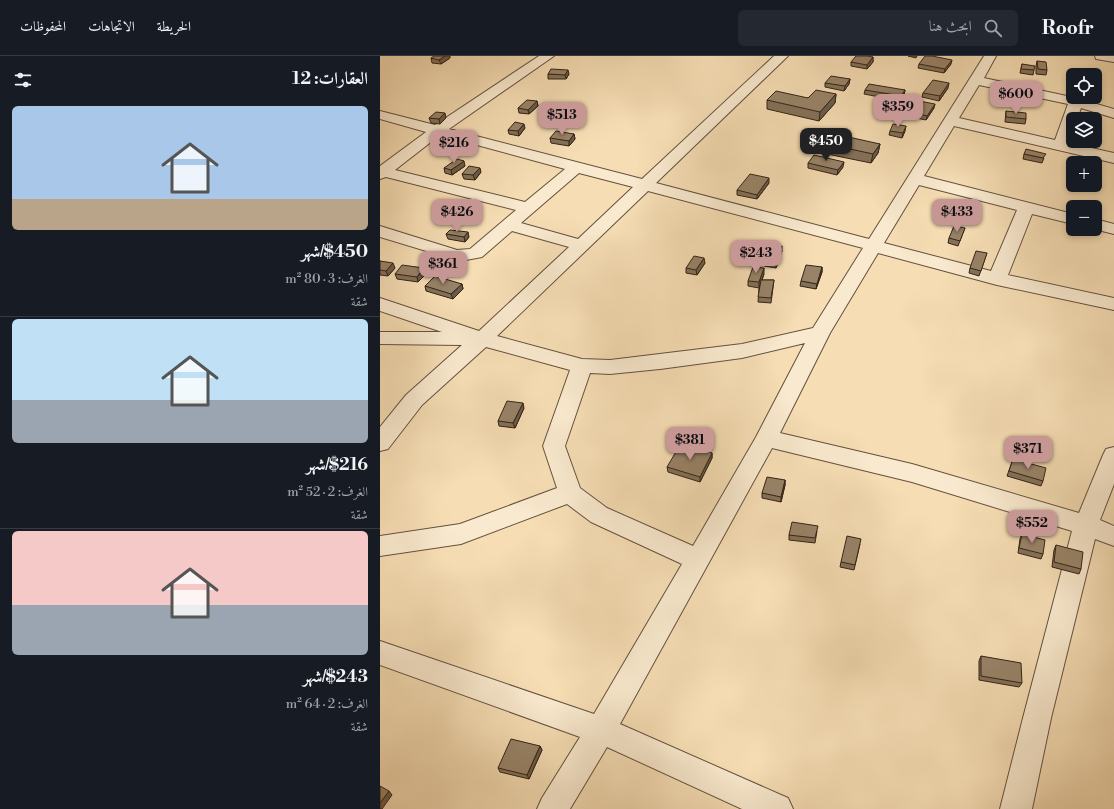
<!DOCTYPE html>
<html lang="ar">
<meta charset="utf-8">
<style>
:root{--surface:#171b24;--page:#242831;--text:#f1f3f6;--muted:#9ea1a6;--line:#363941;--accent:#c59692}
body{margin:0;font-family:"Libre Bodoni",Amiri,serif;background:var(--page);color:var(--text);direction:rtl;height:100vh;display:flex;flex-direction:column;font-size:15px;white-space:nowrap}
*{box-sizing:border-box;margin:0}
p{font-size:13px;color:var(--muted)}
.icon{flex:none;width:22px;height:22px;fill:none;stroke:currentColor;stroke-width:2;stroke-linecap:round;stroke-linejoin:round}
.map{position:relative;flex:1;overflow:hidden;direction:ltr}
.sheet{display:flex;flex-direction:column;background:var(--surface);width:380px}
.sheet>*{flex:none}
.controls{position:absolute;left:686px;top:12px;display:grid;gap:8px}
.controls a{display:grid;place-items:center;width:36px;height:36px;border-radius:6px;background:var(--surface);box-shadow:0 2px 6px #0003;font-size:20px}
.price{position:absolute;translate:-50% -34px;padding:0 9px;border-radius:8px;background:var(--accent);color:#111;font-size:13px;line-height:26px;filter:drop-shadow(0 1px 2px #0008)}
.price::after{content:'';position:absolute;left:50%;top:24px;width:12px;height:9px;margin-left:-6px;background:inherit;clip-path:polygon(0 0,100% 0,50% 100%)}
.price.current{background:#222;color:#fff}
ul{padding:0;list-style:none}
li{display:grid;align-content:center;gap:8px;height:212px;padding:0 12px}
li+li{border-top:1px solid var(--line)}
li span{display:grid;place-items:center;height:124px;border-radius:6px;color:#555}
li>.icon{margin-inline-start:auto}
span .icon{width:72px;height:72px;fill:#fffc;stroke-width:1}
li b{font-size:17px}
h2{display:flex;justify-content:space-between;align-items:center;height:48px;padding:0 12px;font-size:17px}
header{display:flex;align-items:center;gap:24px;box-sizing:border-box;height:56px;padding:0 20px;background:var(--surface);border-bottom:1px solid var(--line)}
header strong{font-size:19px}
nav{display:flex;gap:22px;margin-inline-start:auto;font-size:14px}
.search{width:280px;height:36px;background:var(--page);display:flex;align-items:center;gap:10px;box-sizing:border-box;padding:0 14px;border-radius:6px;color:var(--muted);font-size:15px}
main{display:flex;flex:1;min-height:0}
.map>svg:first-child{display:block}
</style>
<header>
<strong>Roofr</strong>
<div class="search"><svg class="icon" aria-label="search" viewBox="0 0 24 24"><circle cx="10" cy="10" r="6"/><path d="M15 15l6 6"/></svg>ابحث هنا</div>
<nav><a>الخريطة</a><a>الاتجاهات</a><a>المحفوظات</a></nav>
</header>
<main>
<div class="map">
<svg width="734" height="753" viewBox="0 0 734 753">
<rect width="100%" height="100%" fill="#f6ddb4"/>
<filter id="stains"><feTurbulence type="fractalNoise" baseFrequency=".005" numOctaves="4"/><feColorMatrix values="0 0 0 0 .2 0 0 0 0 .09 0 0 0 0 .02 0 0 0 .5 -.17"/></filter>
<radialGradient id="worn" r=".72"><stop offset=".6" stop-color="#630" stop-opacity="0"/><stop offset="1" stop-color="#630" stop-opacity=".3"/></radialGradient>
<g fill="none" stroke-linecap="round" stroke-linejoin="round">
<defs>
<g id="street">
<path d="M159,0H174L69,73L262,123L394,0H408L276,127L489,183L604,0H616L604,22L696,42L734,53V62L701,52L697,63H693V76L689,87L734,97V107L574,70L544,120L693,158V168L652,158L628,219L734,242V254L617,229L498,197L450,277L400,377L532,408L699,457L723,399L726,393L734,391V428L720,464L734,470V490L715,483L671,662L652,753H620L643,662L692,475L532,426L392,392L240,668L408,742L413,753H362L227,691L190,753H157L162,742L200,681L0,609V585L214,658L302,508L211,466L187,448L81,488L0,500V480L80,468L177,432L163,390L190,314L106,291L42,349L8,393L0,395V371L26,339L82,289L0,288V276H62L0,255V242L99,275L189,191L132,175L102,201L86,204H76L0,181V170L77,194L90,193L136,154L6,121L0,123V110L46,76L0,63V55L55,69ZM599,29L688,48L675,84L579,62ZM60,79L185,113L145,146L15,114ZM199,117L253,131L198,183L141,167ZM539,129L637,154L611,215L504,187ZM268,135L483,192L433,272L362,288L230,304L202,303L117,280ZM425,287L376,381L313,490L227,452L200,432L185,390L210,317L230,318L280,313L362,302Z"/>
<polygon points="715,0 734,0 734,6 716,3"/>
<polygon points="715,163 734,168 734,178 714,173"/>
</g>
</defs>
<!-- street casing -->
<use href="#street" stroke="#64513e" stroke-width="2"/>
<!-- street -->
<use href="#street" fill="#f9e9ce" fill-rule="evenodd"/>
</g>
<!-- wall -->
<g fill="#837159" stroke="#332216">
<polygon points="528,0 537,0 536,2"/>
<polygon points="493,1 493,6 487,13 471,10 471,6"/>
<polygon points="51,2 70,2 61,8 52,7"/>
<polygon points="657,5 667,14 666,19 656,18 656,10"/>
<polygon points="539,8 571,8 564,17 538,12"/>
<polygon points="642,8 654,14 653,19 640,17"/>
<polygon points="168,18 189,18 186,23 168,23"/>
<polygon points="470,23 469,28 464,35 445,31 445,27"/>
<polygon points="568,32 559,45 542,41 543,37"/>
<polygon points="485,34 525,34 524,39 520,45 484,38"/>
<polygon points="456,38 455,47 439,65 387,53 387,44 428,42"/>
<polygon points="157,45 158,50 149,58 139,57 138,52"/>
<polygon points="554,52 546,64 531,61 531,56"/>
<polygon points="626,55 646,63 645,68 625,66"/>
<polygon points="49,62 66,62 60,68 51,67"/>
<polygon points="145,72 139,80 129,78 128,74"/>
<polygon points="510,75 525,75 522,82 509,79"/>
<polygon points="194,78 195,83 189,90 171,87 170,82"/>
<polygon points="438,86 500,88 498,97 491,107 437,96"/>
<polygon points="644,98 664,102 662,107 643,103"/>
<polygon points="428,107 463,111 457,119 428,112"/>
<polygon points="85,110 72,119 65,117 64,112"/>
<polygon points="101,116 95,124 84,123 82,118"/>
<polygon points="389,127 377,143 357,139 357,134"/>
<polygon points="585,172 583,177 578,190 568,187 569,182"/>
<polygon points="66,178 89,181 85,186 68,183"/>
<polygon points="402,195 396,212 384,210 384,205"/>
<polygon points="607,197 599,220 589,217 590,212"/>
<polygon points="0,205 15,212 8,220 0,219"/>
<polygon points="325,207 317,219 306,217 306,212"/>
<polygon points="442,211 442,216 436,233 420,230 421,225"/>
<polygon points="15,218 46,218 38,226 17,223"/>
<polygon points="384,218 382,224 394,224 391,247 378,246 379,232 368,230 368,225"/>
<polygon points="82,228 83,233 73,243 46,235 45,230"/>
<polygon points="144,352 135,372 119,370 118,365"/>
<polygon points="332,397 332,402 320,426 288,416 287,411"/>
<polygon points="633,403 663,425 661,430 627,420"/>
<polygon points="405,424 405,429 401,446 382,442 382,437"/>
<polygon points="437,475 435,487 409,484 409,479"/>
<polygon points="642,478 663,498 661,503 638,497 640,483"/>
<polygon points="480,488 474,514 460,511 461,506"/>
<polygon points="676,489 701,513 699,518 672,511 674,494"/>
<polygon points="601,600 642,627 639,631 599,624 599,605"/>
<polygon points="160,690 162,694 149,723 120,716 118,712"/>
</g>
<!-- shaded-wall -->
<g fill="#6a5c49" stroke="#332216">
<polygon points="65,0 70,0 70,2 61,8 59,4"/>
<polygon points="493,1 493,6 487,13 487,9"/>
<polygon points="572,4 571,8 564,17 565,13"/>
<polygon points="188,14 189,18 186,23 185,19"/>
<polygon points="470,23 469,28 464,35 465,30"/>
<polygon points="569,27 568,32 559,45 560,40"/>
<polygon points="525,34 524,39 520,45 521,40"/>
<polygon points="456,38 455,47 439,65 440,56"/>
<polygon points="157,45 158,50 149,58 148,54"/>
<polygon points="555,48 554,52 546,64 547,60"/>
<polygon points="65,57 66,62 60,68 59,63"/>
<polygon points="144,68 145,72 139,80 138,75"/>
<polygon points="526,70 525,75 522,82 523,77"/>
<polygon points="194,78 195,83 189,90 189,85"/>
<polygon points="500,88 498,97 491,107 493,98"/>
<polygon points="84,105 85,110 72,119 71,114"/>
<polygon points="464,106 463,111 457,119 458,114"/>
<polygon points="100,112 101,116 95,124 93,119"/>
<polygon points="389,122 389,127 377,143 377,139"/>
<polygon points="88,176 89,181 85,186 84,181"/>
<polygon points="402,190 402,195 396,212 396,207"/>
<polygon points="324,202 325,207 317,219 316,214"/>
<polygon points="13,207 15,212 8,220 6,215"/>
<polygon points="442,211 442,216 436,233 437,228"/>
<polygon points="44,212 46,218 38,226 37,221"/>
<polygon points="384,212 384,218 379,232 379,226"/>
<polygon points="82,228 83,233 73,243 71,238"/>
<polygon points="143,347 144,352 135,372 133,367"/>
<polygon points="332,397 332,402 320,426 320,421"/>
<polygon points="405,424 405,429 401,446 401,441"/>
<polygon points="160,690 162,694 149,723 147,719"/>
<polygon points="9,735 12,739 2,753 0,753 0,747"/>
</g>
<!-- building -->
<g fill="#988368" stroke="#332216">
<polygon points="54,0 65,0 59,4 51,2"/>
<polygon points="476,0 487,0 493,1 487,9 471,6"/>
<polygon points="545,0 552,0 572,4 565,13 539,8"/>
<polygon points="657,5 666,6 667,14 658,13"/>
<polygon points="642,8 655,10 654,14 641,13"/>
<polygon points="171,13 188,14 185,19 168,18"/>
<polygon points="451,20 470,23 465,30 445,27"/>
<polygon points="553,24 569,27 560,40 543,37"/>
<polygon points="489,28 525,34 521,40 485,34"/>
<polygon points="436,34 456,38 440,56 387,44 396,35 428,42"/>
<polygon points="147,44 157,45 148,54 138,52"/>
<polygon points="539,45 555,48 547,60 531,56"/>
<polygon points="626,55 646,57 646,63 626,61"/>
<polygon points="56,56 65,57 59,63 49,62"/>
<polygon points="135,66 144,68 138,75 128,74"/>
<polygon points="513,68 526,70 523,77 510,75"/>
<polygon points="176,75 194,78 189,85 170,82"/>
<polygon points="446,76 500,88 493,98 438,86"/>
<polygon points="646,93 666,98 663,102 644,98"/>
<polygon points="434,99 464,106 458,114 428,107"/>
<polygon points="77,103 84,105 71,114 64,112"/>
<polygon points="89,110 100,112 93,119 82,118"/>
<polygon points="370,118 389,122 377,139 357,134"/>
<polygon points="574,170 585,172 580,185 569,182"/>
<polygon points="70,174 88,176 84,181 66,178"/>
<polygon points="390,189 402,190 396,207 384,205"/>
<polygon points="596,195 607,197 601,215 590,212"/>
<polygon points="314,200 324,202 316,214 306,212"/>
<polygon points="0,205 13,207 6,215 0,214"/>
<polygon points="22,209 44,212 37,221 15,218"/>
<polygon points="426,209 442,211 437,228 421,225"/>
<polygon points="373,211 384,212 379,226 368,225"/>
<polygon points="55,220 82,228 71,238 45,230"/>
<polygon points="381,224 394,224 391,242 378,241"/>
<polygon points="127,345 143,347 133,367 118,365"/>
<polygon points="300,389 332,397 320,421 287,411"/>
<polygon points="633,403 666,412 663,425 629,415"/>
<polygon points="387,421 405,424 401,441 382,437"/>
<polygon points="412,466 438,470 435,482 409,479"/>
<polygon points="642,478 665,484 663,498 639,492"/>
<polygon points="467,480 481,483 475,509 461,506"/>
<polygon points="676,489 703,496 701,513 674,506"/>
<polygon points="601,600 641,607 642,627 601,620"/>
<polygon points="131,683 160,690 147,719 118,712"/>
<polygon points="0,730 9,735 0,747"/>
</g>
<rect width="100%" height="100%" filter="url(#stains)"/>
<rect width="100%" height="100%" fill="url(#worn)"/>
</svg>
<div class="controls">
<a><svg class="icon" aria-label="locate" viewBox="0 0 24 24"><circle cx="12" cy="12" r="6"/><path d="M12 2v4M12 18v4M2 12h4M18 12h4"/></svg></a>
<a><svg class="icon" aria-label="layers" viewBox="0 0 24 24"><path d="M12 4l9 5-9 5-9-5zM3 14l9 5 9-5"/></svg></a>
<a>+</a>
<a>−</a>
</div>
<b class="price" style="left:636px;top:59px">$600</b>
<b class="price" style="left:518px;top:72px">$359</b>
<b class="price" style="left:182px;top:80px">$513</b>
<b class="price current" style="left:446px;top:106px">$450</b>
<b class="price" style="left:74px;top:108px">$216</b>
<b class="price" style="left:77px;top:177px">$426</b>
<b class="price" style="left:577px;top:177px">$433</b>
<b class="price" style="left:376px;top:218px">$243</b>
<b class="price" style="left:63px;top:229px">$361</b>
<b class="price" style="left:310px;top:405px">$381</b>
<b class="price" style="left:648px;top:414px">$371</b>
<b class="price" style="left:652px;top:488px">$552</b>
</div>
<section class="sheet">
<h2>العقارات: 12<svg class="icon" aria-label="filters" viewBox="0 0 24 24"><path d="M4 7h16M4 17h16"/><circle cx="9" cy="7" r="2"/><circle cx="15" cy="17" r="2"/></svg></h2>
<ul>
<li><span style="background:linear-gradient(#a9c7e8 75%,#b9a48a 0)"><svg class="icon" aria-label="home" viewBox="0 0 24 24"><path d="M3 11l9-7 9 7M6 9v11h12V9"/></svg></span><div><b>$450/شهر</b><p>الغرف: 3 · 80 m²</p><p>شقة</p></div></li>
<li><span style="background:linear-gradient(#bfe0f5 65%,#9aa5b1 0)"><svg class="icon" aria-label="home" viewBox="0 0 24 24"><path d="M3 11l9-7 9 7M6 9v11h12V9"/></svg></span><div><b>$216/شهر</b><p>الغرف: 2 · 52 m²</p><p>شقة</p></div></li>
<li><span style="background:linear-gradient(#f6c9c9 60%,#9aa5b1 0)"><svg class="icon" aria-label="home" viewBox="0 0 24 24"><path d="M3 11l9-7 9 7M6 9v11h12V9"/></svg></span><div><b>$243/شهر</b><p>الغرف: 2 · 64 m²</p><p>شقة</p></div></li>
</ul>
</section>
</main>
